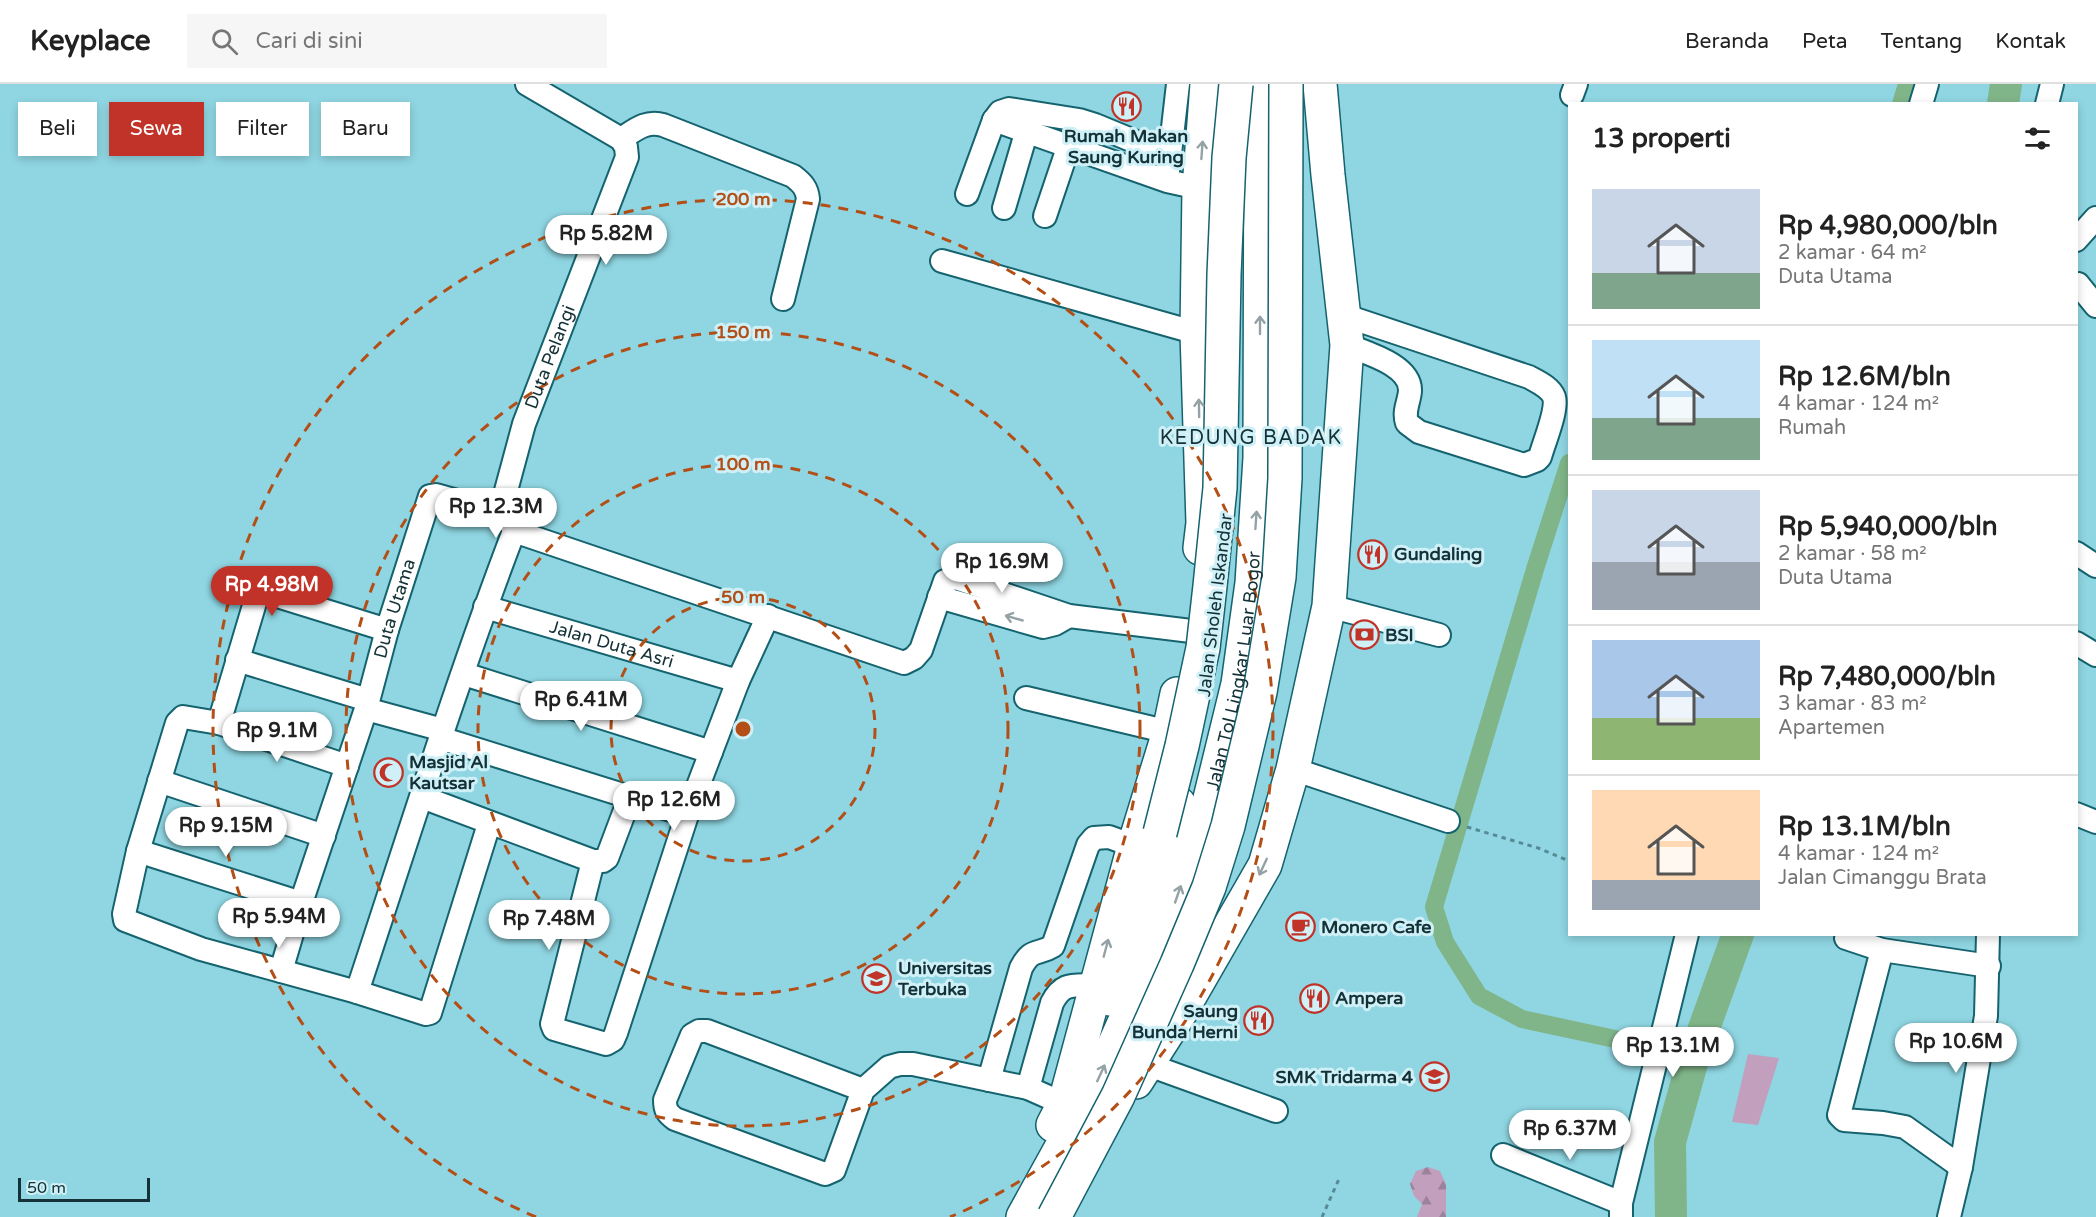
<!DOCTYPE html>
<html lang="id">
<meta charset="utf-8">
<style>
:root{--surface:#fff;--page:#f6f6f6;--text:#222;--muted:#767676;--line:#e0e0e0;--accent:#c13328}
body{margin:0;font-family:"Varela Round",sans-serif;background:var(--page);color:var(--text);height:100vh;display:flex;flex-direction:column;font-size:22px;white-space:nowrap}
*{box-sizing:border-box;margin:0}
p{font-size:20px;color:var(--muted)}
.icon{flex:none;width:33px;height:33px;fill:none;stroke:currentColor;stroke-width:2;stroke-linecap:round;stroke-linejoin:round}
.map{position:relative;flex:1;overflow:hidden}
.details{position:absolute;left:1568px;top:18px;width:510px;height:834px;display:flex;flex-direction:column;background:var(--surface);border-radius:0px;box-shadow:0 3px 9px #0003}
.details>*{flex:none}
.top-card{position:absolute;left:18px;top:18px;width:570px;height:54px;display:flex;gap:12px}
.scale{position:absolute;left:18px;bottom:15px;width:132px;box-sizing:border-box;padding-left:6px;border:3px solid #133136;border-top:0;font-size:16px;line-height:21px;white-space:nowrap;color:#133136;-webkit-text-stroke:4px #cef0f6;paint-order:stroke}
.price{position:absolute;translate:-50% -51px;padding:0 14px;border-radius:21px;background:#fff;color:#222;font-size:20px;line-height:39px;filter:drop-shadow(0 2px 3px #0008)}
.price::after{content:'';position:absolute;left:50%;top:36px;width:18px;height:14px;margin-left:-9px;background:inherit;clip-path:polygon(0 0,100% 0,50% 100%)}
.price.selected{background:var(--accent);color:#fff}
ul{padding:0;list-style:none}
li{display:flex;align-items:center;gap:18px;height:150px;padding:0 24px}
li+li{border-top:2px solid var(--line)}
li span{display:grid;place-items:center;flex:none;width:168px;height:120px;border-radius:0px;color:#555}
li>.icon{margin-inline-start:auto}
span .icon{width:72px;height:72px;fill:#fffc;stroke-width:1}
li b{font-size:26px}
h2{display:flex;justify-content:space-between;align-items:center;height:72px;padding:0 24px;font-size:26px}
.pill{padding:0 21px;border-radius:0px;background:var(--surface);box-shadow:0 3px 9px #0003;font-size:21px;line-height:54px}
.pill.selected{background:var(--accent);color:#fff}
header{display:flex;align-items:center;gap:36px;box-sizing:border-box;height:84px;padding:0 30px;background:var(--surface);border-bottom:2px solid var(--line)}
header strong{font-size:28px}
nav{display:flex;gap:33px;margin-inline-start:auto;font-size:21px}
.search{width:420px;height:54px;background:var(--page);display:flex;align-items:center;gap:15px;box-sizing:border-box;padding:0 21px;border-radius:0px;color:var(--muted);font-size:22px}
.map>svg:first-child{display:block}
</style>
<header>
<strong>Keyplace</strong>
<div class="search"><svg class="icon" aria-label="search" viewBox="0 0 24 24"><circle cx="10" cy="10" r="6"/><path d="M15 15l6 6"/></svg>Cari di sini</div>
<nav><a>Beranda</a><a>Peta</a><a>Tentang</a><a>Kontak</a></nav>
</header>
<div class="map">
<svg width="2096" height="1133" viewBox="0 0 2096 1133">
<defs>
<pattern id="forest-firs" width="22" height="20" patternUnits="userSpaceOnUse" patternTransform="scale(1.5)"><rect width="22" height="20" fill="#c19fbd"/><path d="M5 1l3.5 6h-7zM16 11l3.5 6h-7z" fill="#9c829a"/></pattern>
</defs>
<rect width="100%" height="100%" fill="#8fd6e2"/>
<!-- forest -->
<polygon fill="url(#forest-firs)" points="1428,1083 1440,1087 1446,1100 1446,1133 1417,1133 1422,1120 1414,1112 1410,1100 1416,1087"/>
<!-- park -->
<polygon fill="#c19fbd" points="1748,970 1779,974 1758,1041 1732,1038"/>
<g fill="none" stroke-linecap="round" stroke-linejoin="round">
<!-- canal -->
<g stroke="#80b589" stroke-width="18">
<polyline points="1901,20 1907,0"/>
<polyline points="1569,379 1536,482 1434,823 1445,858 1479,912 1522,935 1643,961"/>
</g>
<!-- river -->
<g stroke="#80b589" stroke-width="32">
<polyline points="2003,20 2006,0"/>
<polyline points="1671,1133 1670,1058 1694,972 1738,850"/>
</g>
<defs>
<g id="minor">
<polyline points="1572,11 1576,0"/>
<polyline points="1921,20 1927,0"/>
<polyline points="2047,20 2052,0"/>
<polyline points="994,36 1000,28 1009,25 1079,36 1095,41 1170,72"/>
<path d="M621,55C635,46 646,36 663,41L793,92C802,99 807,104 808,115L783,215"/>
<polyline points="1168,87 1178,0"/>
<polyline points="967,110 994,36 1167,97 1199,104"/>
<polyline points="1004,124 1027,46"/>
<polyline points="1045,132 1069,61"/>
<polyline points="2076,156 2096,134"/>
<polyline points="942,177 1197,249"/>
<polyline points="2078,200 2096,222"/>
<path d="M1343,231L1529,293C1538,298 1550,303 1554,313C1558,326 1544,358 1540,373L1537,376L1524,381L1419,348L1407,339C1403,327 1409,319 1410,307C1411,281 1366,269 1347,261"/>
<path id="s1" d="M500,429L524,340L627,73L626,63L621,55L527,0"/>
<polyline points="2076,469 2096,482"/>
<polyline points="939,513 1043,543 1055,540 1069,532"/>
<polyline points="1329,522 1439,551"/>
<path id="s2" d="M485,523L738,597"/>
<polyline points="2076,559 2096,571"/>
<polyline points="237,576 368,616"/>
<polyline points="464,590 711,668"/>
<polyline points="1026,614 1169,648"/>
<polyline points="366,625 443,646"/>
<polyline points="219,639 256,515 261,509 271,510 387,546"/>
<polyline points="440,654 687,731 738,597 768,532"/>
<polyline points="347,682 219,639 183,633 177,639 138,767 124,830 125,836 201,865 357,908 426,930 430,929 489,740"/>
<polyline points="1293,685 1448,737"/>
<polyline points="159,697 324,752"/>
<polyline points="422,713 593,777 603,777 607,774 630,713"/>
<polyline points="2076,730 2096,738"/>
<polyline points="138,767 301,819"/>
<polyline points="593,777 552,940 554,945 606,960 613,956 616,949 687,731"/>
<polyline points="1846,854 1882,866 1989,882"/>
<polyline points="1882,866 1839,1031 1844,1036 1883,1039 1905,1043 1961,1083"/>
<path id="s3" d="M281,887L301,819L366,625L387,546L430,412L436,411L500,429L511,440L514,447L904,579L914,574L921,566L945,497L956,494L1069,532L1191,547"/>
<path d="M357,908C408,754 456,599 514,447"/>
<polyline points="1146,980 1276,1027"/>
<path d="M989,996L1021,884C1032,863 1037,872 1053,862L1088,761L1094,754L1109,753L1134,762"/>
<path d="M1028,1004L1052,919C1063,897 1074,902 1096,901"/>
<path d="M863,1006L707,947H699L692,951L665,1016C665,1026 667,1029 675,1035L825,1090L834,1086L863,1006L889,983L900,980H913L1028,1004L1064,1020"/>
<polyline points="1503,1071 1621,1119"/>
<polyline points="1621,1133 1621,1119 1687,850"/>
<polyline points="1949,1133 1961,1083 1986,932 1988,850"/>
</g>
<g id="highway">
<polyline points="1200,464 1203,439 1197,249 1199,104 1207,0"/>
<polyline points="1110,915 1167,766 1179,720"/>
<polyline points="1136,998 1180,929 1265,781 1293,685 1329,522 1347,261 1328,91 1320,0"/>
<polyline points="1053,1041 1065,1018 1134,762 1169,648 1177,610"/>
<path id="s4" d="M1023,1133L1098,997L1164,850L1205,735L1238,600L1252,499L1260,374L1261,0"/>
</g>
</defs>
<!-- minor casing -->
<use href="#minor" stroke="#14636e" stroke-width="26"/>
<!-- highway casing -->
<use href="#highway" stroke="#14636e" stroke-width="36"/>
<!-- path -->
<g stroke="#568b94" stroke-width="3" stroke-dasharray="4.5 4.5" stroke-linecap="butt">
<polyline points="1467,743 1538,764 1569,777"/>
<polyline points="1322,1133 1339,1095"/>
</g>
<!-- minor -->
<use href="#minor" stroke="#fff" stroke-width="22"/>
<!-- highway -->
<use href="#highway" stroke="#fff" stroke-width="33"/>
<defs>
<g id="highway-bridge">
<polyline points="1160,749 1182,662 1203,564 1210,502 1220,404 1224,191 1229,74 1236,0"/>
<polyline points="1054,1133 1118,1012 1177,880 1209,803 1228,742 1260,608 1279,493 1285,394 1286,0"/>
</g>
</defs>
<!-- highway-bridge casing -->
<use href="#highway-bridge" stroke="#14636e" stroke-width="36" stroke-linecap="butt"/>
<!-- highway-bridge -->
<use href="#highway-bridge" stroke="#fff" stroke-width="33"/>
</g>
<!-- one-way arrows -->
<defs><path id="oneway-shaft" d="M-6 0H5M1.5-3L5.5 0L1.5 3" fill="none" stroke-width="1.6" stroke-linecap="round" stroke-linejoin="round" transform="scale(1.5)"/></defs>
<g stroke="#95a2a5">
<use href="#oneway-shaft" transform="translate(1202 66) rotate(-86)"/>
<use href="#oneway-shaft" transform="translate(1260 241) rotate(-90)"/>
<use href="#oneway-shaft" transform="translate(1199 324) rotate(-91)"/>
<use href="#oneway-shaft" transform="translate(1256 436) rotate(-86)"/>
<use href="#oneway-shaft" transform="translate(1014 534) rotate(-164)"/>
<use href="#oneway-shaft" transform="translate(1263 783) rotate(115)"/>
<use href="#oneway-shaft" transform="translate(1178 810) rotate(-71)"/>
<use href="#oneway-shaft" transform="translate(1106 864) rotate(-75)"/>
<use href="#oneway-shaft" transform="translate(1101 989) rotate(-65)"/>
</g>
<!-- distance rings -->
<g fill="none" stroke="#b34f16" stroke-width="3" stroke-dasharray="10 8">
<circle cx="743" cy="645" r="132"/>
<circle cx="743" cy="645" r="265"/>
<circle cx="743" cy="645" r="397"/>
<path d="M536 1133A530 530 0 1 1 950 1133"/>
</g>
<!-- icons -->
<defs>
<symbol id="restaurant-ring" viewBox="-11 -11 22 22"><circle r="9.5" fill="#cef0f6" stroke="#c13328" stroke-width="1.5"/><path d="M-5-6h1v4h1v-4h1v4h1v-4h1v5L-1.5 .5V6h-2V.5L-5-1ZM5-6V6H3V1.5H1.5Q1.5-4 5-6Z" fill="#c13328"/></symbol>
<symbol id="bank-ring" viewBox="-11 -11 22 22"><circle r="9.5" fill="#cef0f6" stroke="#c13328" stroke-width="1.5"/><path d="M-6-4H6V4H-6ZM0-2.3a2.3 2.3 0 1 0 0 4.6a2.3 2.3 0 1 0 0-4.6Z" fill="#c13328"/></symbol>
<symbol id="mosque-ring" viewBox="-11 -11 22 22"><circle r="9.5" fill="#cef0f6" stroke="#c13328" stroke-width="1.5"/><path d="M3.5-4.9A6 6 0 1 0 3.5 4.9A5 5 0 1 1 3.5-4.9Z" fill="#c13328"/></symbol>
<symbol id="cafe-ring" viewBox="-11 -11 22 22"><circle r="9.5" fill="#cef0f6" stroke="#c13328" stroke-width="1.5"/><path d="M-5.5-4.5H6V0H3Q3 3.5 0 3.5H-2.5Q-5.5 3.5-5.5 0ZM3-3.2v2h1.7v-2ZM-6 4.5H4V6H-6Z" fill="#c13328"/></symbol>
<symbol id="university-ring" viewBox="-11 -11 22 22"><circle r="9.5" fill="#cef0f6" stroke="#c13328" stroke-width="1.5"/><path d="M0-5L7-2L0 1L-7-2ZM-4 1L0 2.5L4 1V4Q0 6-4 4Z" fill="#c13328"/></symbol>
<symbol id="school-ring" viewBox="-11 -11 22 22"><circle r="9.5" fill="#cef0f6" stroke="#c13328" stroke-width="1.5"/><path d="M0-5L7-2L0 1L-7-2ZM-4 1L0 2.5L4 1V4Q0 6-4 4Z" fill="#c13328"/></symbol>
</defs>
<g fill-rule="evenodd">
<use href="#restaurant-ring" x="1110" y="6" width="33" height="33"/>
<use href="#restaurant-ring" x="1356" y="454" width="33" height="33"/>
<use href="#bank-ring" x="1348" y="534" width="33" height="33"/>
<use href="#mosque-ring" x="372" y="672" width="33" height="33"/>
<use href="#cafe-ring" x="1284" y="826" width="33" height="33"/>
<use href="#university-ring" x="860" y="878" width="33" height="33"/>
<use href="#restaurant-ring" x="1298" y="898" width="33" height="33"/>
<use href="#restaurant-ring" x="1242" y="920" width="33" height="33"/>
<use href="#school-ring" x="1418" y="976" width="33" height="33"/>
</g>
<g text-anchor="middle" stroke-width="6" stroke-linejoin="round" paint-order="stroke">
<!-- poi labels -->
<g font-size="18" font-weight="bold" fill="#133136" stroke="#cef0f6" text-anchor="start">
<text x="1126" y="58" text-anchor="middle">Rumah Makan<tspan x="1126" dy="21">Saung Kuring</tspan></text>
<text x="1394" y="476">Gundaling</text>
<text x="1385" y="557">BSI</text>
<text x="409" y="684">Masjid Al<tspan x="409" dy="21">Kautsar</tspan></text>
<text x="1321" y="849">Monero Cafe</text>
<text x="898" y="890">Universitas<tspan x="898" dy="21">Terbuka</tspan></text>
<text x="1335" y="920">Ampera</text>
<text x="1238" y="933" text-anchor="end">Saung<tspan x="1238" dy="21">Bunda Herni</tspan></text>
<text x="1413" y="999" text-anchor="end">SMK Tridarma 4</text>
</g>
<!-- street labels -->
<g font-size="18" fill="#133136" stroke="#cef0f6">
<text dy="6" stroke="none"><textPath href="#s1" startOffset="164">Duta Pelangi</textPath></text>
<text transform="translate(1215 521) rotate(-83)" y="6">Jalan Sholeh Iskandar</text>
<text dy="6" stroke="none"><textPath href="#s3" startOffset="380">Duta Utama</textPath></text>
<text dy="6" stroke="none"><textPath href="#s2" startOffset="132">Jalan Duta Asri</textPath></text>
<text dy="6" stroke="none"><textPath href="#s4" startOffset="590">Jalan Tol Lingkar Luar Bogor</textPath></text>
</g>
<!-- neighbourhood labels -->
<g font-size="20" letter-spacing="1.5" fill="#133136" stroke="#cef0f6">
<text x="1251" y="360">KEDUNG BADAK</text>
</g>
</g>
<circle cx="743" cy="645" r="9" fill="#b34f16" stroke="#cef0f6" stroke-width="3"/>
<g font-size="18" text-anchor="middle" font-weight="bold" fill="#b34f16" stroke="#cef0f6" stroke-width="6" stroke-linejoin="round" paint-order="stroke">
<text x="743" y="121">200 m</text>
<text x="743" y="254">150 m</text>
<text x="743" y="386">100 m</text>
<text x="743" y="519">50 m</text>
</g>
</svg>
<div class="scale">50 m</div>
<b class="price" style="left:606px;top:182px">Rp 5.82M</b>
<b class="price" style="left:496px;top:455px">Rp 12.3M</b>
<b class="price" style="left:1002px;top:510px">Rp 16.9M</b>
<b class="price selected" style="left:272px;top:533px">Rp 4.98M</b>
<b class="price" style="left:581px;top:648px">Rp 6.41M</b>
<b class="price" style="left:277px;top:679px">Rp 9.1M</b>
<b class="price" style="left:674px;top:748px">Rp 12.6M</b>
<b class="price" style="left:226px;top:774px">Rp 9.15M</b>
<b class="price" style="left:279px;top:865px">Rp 5.94M</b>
<b class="price" style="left:549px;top:867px">Rp 7.48M</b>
<b class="price" style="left:1956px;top:990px">Rp 10.6M</b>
<b class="price" style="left:1673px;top:994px">Rp 13.1M</b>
<b class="price" style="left:1570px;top:1077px">Rp 6.37M</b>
<div class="top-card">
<a class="pill">Beli</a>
<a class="pill selected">Sewa</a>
<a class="pill">Filter</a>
<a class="pill">Baru</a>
</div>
<section class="details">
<h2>13 properti<svg class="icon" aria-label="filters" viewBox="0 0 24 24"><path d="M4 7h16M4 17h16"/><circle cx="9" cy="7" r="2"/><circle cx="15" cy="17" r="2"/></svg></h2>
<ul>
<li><span style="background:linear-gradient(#c9d6e8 70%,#7fa58c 0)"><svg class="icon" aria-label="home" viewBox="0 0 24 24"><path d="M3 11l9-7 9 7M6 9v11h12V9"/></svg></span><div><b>Rp 4,980,000/bln</b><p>2 kamar · 64 m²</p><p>Duta Utama</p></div></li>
<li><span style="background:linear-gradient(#bfe0f5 65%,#7fa58c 0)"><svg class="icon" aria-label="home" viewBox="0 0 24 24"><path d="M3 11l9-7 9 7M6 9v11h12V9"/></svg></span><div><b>Rp 12.6M/bln</b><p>4 kamar · 124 m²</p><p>Rumah</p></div></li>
<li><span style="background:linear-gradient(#c9d6e8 60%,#9aa5b1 0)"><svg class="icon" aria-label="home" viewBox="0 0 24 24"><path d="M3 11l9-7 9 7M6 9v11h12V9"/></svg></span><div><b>Rp 5,940,000/bln</b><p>2 kamar · 58 m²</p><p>Duta Utama</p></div></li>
<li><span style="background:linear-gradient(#a9c7e8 65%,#8fb573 0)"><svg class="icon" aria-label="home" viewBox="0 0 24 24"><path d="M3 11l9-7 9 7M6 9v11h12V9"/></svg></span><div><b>Rp 7,480,000/bln</b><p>3 kamar · 83 m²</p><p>Apartemen</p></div></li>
<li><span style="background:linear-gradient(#ffd9b3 75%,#9aa5b1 0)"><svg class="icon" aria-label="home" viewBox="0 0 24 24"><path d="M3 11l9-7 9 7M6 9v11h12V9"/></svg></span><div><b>Rp 13.1M/bln</b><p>4 kamar · 124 m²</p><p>Jalan Cimanggu Brata</p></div></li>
</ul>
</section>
</div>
